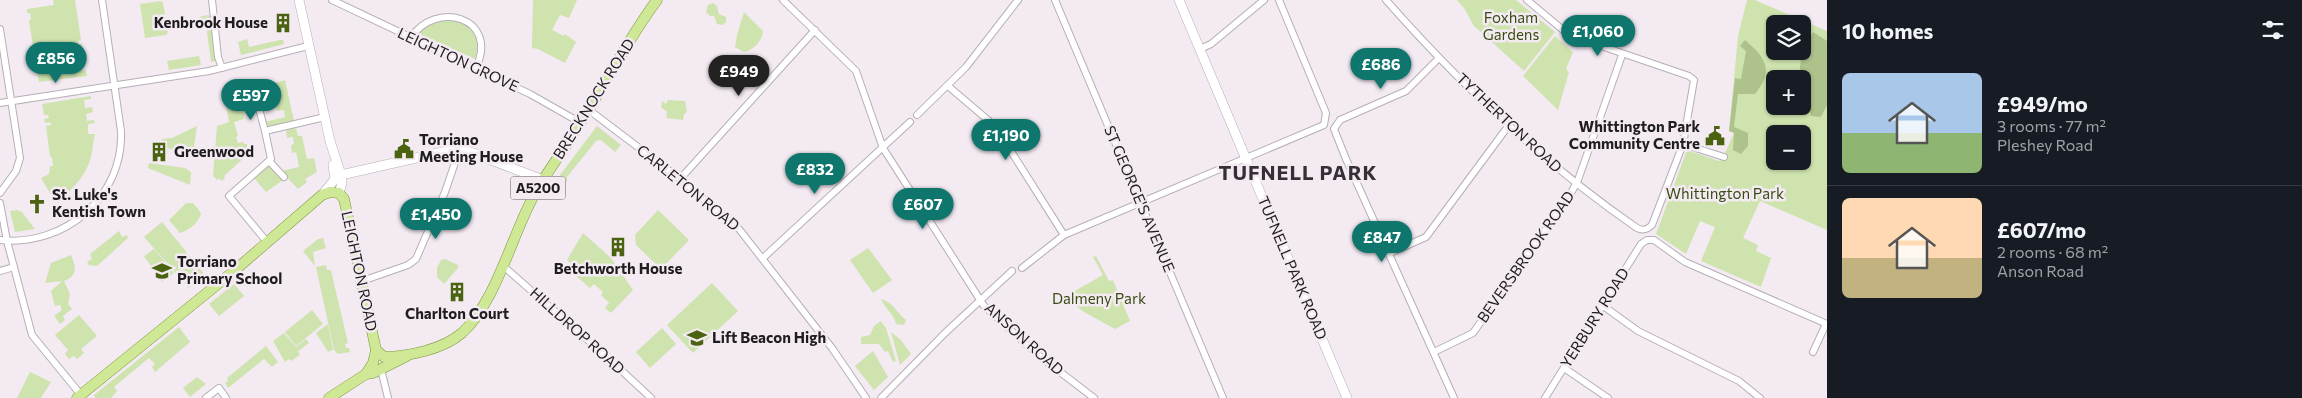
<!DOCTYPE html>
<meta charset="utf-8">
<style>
:root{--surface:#171b24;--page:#242831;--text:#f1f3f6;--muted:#9ea1a6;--line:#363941;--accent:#0f766e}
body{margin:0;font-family:Commissioner,sans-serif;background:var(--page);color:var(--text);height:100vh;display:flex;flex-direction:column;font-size:19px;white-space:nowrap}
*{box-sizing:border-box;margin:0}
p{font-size:16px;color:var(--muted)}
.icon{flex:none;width:28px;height:28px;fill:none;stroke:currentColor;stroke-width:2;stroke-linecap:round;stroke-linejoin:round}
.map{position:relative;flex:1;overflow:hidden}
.details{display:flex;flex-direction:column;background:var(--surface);width:475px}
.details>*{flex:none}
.controls{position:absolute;left:1766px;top:15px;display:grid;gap:10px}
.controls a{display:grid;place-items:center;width:45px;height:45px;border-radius:8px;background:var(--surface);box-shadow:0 1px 4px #0004;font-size:25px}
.price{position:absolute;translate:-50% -42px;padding:0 11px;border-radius:18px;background:var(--accent);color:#fff;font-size:16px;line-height:32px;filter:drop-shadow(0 1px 2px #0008)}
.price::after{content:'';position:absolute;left:50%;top:30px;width:15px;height:11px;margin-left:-8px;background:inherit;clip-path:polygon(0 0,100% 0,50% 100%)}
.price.selected{background:#222;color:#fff}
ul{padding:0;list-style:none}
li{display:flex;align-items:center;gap:15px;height:125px;padding:0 15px}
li+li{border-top:1px solid var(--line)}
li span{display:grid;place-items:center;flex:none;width:140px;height:100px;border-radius:8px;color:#555}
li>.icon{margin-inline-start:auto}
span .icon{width:60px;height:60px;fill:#fffc;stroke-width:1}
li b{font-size:21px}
h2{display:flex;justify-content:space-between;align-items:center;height:60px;padding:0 15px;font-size:21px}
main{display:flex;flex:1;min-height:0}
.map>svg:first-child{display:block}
</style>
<main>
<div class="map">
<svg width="1827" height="398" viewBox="0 0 1827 398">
<rect width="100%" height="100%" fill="#f3eaf2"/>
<!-- green -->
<g fill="#cfe3af" fill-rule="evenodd">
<polygon points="53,0 75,0 81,40 78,41 79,44 82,44 83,53 81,54 85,65 81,66 82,71 86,70 87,76 39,82 36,65 40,64 40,60 35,60 29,20 31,19 30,13 27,13 27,9 54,5"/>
<polygon points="533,0 577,0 569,18 560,15 552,30 564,36 565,34 576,42 565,63 538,49 532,48"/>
<polygon points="1457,0 1516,0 1555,32 1524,71 1474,26 1464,8"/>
<path d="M1747,0H1755L1827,31V230L1760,201L1743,238L1758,245L1756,251L1771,258L1761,287L1701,261L1715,227L1700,221L1686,254L1656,234L1687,150L1719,161L1722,160L1734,133L1729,131L1738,36ZM1775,24H1802V51H1775ZM1775,79H1802V106H1775ZM1775,134H1802V161H1775Z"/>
<polygon points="161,1 163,3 168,32 166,35 145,38 140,4"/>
<polygon points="713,3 717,6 719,14 726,17 726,22 722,25 717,24 714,16 710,16 706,12 708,5"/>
<path d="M744,12L763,31C762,41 754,50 744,52L735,47L737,35Z"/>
<path d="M444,14C467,15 483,37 475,59L417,33L433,17Z"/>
<polygon points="208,15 211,16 216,61 211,62 206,25 199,17"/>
<polygon points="1555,36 1573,52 1566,69 1569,72 1558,110 1523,76"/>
<polygon points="247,39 249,47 280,40 283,40 284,44 241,55 238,42"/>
<polygon points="199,56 201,65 169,70 167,61"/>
<polygon points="285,80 294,121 267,127 265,122 285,117 284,110 277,111 276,103 279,102 277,95 267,97 266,92 275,89 274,83"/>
<path d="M91,96V99L84,100L85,108L92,107L93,112L86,114L87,121L94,120L95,123L88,124V134H95C93,140 93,149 91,157C86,176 72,190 56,203L41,178L49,174L50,166H53L52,157H50L46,126L51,125L50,122L45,123L44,119L49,118L48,115H44L42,104Z"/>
<polygon points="668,100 685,101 687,112 684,114 683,120 666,118 667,112 661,107 662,101 666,104"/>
<polygon points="243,101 244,119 234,122 238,136 236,137 238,143 243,142 244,144 247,144 248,154 224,176 225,178 222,181 219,178 217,180 213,176 217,126 229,122 226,106"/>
<polygon points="197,126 193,153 160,147 162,139 172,138"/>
<polygon points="597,126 621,145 615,152 601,140 596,141 567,177 567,181 562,188 557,185 561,179 560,175"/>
<polygon points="296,128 298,136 302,136 307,159 314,158 317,172 305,179 307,182 298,189 281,171 299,167 296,152 292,153 291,145 294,144 293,137 287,138 286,130"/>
<polygon points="149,163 185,168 191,172 190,185 148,168"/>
<polygon points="269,166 283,180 266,192 254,178"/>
<path d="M186,203H193L201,213C199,223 189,230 180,233L169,220Z"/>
<polygon points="17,210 22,212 35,229 15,232 10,211"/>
<polygon points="658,210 689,240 661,269 636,245 635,235"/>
<polygon points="162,222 205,275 189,288 144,237"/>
<polygon points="119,231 122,237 127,235 128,238 97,266 89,265 87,262 92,259 90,254"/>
<polygon points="583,233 611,258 633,290 611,313 605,308 609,303 601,295 603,292 594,284 590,288 576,276 579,271 567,260"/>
<polygon points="323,238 326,248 313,252 315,266 303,251 318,239"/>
<polygon points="868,248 892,280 873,293 850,260"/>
<polygon points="154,249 174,273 162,282 144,256"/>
<path d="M71,255C76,266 78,276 64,281L70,294L68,304L72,309L63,316L65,320L60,324L54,316L62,310L60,305L55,306L51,291L62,281L45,283L51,263Z"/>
<polygon points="1096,256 1109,281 1113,280 1130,321 1115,329 1084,312 1064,297 1103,275 1093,257"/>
<polygon points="445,259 458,265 458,268 444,284 437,277 437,268 441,260"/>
<path d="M326,265L327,270H331C337,298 342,316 348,343L345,344L346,348H349L350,352L338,354L334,350L316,267Z"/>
<polygon points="712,283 738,311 693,353 667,325"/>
<polygon points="234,284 244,296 219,316 209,304"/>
<path d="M881,299C894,303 896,312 906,320L904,325L896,324C895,316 884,307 881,299Z"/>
<polygon points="312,310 323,324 296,346 285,332"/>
<polygon points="79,315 97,336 81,349 84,353 77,359 74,356 69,359 65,354 68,350 55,335"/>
<polygon points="881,321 886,328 896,361 893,362 888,351 885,352 879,344 861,344 861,337 870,335 874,326"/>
<polygon points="328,324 333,350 328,352 316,333"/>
<polygon points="179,327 190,342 155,372 152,367 155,364 149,358 114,387 117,391 111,398 95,398 94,395"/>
<polygon points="662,328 676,344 650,368 636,352"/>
<polygon points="891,332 901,340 911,354 900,365"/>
<polygon points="284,333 296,347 306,339 309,343 298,351 300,355 291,361 289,359 285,362 273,341"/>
<polygon points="266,346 278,362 272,367 264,359 228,388 225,383 228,381 227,378"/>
<polygon points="873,351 888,377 874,390 855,366"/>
<polygon points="30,372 51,382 41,398 17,398"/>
<polygon points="197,377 206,384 190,397 183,388"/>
</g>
<!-- forest -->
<g fill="#aec28c">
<polygon points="1813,32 1827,41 1827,105 1821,117 1811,116 1803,93 1802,79 1800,79 1799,75 1802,51"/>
<path d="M1745,40C1765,57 1775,70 1755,94H1738L1734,127L1748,133V146L1741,154L1733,150L1734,133L1729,131L1735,78L1741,79L1746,51L1740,46Z"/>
</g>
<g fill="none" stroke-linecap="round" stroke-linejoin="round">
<defs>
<g id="street">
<polyline points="212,0 218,57 222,68"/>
<polyline points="332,0 530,94 581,123"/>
<polyline points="783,0 856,71 883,148 984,306 1038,355 1094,398"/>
<polyline points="1055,0 1223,398"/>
<path d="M1386,0C1461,85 1544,164 1637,228C1643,231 1647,230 1652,225L1683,144L1694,80L1689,76L1569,35L1527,0"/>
<polyline points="0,29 20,158 16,171 0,193"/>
<path d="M411,38C434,0 500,16 476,68"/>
<polyline points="1200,49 1211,44 1264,0"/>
<polyline points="1439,58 1406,91 1340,120 1334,129 1346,159 1454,398"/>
<polyline points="948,86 995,126 1064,235"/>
<polyline points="0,103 209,71 308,46"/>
<polyline points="258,105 265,131"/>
<polyline points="589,110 680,179 739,229 832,348 866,398"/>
<polyline points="917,115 966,67 1018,0"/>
<polyline points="1683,144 1724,157"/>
<polyline points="269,161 284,177"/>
<polyline points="680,179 815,30"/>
<polyline points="0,203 7,241 32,335 81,395"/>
<path d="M0,240C64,247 124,197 121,131L102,0"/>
<polyline points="267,242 229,196 271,159 265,131 325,117"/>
<polyline points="1390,253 1426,237 1509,125"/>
<polyline points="763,258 910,122"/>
<polyline points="502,265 606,356 651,398"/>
<polyline points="1022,268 1064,235 1324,125 1326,113 1279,0"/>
<polyline points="0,271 14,267"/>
<polyline points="362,281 408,265 416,259 445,192 460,148"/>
<polyline points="1602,305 1638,331 1739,381 1760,398"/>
<polyline points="1434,352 1473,333 1571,193 1578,180 1622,55"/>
<polyline points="1813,352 1826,324"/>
<polyline points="1564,368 1608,398"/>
<polyline points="381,369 388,398"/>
<polyline points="206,398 219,388 226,398"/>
<polyline points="881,398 945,333 1012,271"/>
<polyline points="1545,398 1641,244 1647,240 1654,240 1685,262 1827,324"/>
</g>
<g id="secondary">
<polyline points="299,0 330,141 341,175 342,183 339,193"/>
<polyline points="1179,0 1347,398"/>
<polyline points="341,175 460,148 543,180"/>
<polyline points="322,195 335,179 333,165"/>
</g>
<g id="primary">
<path d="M376,350L384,357C409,356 442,350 462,333C495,303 511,239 532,199C546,172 566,148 581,122C607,81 628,39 657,0"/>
<polyline points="77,398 234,271 322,195 330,192 339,193 344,199 376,350 373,363 366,374"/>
<polyline points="329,398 366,374 373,373 407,356"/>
</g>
</defs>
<!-- street casing -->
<use href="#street" stroke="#b6aeb6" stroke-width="8"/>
<!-- secondary casing -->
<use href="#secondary" stroke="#b6aeb6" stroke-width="10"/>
<!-- primary casing -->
<use href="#primary" stroke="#7c973e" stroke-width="11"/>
<!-- street -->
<use href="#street" stroke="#fff" stroke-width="6"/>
<!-- secondary -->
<use href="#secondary" stroke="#fff" stroke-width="9"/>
<!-- primary -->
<use href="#primary" stroke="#cee895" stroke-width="10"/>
</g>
<!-- icons -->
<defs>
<symbol id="building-bare" viewBox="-9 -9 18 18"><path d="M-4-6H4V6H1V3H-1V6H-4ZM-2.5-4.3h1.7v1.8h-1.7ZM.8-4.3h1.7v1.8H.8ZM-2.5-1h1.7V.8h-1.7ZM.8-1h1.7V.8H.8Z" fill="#4b6310" stroke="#f3eaf2" stroke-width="2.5" paint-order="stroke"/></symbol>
<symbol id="civic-bare" viewBox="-9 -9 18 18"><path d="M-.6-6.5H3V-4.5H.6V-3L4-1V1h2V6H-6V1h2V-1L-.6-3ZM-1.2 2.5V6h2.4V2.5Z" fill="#4b6310" stroke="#f3eaf2" stroke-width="2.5" paint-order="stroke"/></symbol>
<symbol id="church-bare" viewBox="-9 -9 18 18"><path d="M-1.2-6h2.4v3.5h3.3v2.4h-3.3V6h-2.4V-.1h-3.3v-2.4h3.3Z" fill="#4b6310" stroke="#f3eaf2" stroke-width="2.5" paint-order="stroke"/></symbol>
<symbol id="school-bare" viewBox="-9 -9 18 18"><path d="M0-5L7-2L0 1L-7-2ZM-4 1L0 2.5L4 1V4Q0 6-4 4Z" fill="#4b6310" stroke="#f3eaf2" stroke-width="2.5" paint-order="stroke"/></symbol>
</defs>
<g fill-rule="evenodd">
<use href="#building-bare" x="269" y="9" width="28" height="28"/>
<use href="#civic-bare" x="1701" y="122" width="28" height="28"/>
<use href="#civic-bare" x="390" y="135" width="28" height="28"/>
<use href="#building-bare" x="145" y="138" width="28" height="28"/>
<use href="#church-bare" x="23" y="190" width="28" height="28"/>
<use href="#building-bare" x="604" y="233" width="28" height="28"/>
<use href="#school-bare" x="148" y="257" width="28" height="28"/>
<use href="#building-bare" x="443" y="278" width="28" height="28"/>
<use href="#school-bare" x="683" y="324" width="28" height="28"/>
</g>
<g text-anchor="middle" stroke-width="5" stroke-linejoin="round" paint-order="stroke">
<!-- shield labels -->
<rect fill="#f3eaf2" stroke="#5f5a5e" stroke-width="1" x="510.5" y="176.5" width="55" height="23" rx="4"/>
<g font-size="14" font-weight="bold" fill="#1f1d1f">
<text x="538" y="193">A5200</text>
</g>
<!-- park labels -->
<g font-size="15" fill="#3a4c11" stroke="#f3eaf2">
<text x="1511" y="23">Foxham<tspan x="1511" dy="17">Gardens</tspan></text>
<text x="1725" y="199">Whittington Park</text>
<text x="1099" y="304">Dalmeny Park</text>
</g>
<!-- poi labels -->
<g font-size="15" font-weight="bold" fill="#1f1d1f" stroke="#f3eaf2" text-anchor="start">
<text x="268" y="28" text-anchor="end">Kenbrook House</text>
<text x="1700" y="132" text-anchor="end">Whittington Park<tspan x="1700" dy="17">Community Centre</tspan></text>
<text x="419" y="145">Torriano<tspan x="419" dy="17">Meeting House</tspan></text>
<text x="174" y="157">Greenwood</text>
<text x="52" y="200">St. Luke's<tspan x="52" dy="17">Kentish Town</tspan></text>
<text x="177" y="267">Torriano<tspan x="177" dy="17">Primary School</tspan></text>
<text x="618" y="274" text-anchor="middle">Betchworth House</text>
<text x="457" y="319" text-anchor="middle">Charlton Court</text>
<text x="712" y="343">Lift Beacon High</text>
</g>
<!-- street labels -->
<g font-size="15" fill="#1f1d1f" stroke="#f3eaf2">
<text transform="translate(458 60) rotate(25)" y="5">LEIGHTON GROVE</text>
<text transform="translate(594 99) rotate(-58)" y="5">BRECKNOCK ROAD</text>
<text transform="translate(1509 123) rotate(43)" y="5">TYTHERTON ROAD</text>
<text transform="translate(688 188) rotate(39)" y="5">CARLETON ROAD</text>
<text transform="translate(1139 199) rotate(67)" y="5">ST GEORGE'S AVENUE</text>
<text transform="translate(1526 257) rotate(-55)" y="5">BEVERSBROOK ROAD</text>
<text transform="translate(1292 268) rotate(67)" y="5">TUFNELL PARK ROAD</text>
<text transform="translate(359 271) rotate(78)" y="5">LEIGHTON ROAD</text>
<text transform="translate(1595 318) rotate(-58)" y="5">YERBURY ROAD</text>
<text transform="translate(577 331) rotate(42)" y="5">HILLDROP ROAD</text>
<text transform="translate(1024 339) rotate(42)" y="5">ANSON ROAD</text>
</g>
<!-- district labels -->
<g font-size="20" font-weight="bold" letter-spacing="1" fill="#362f36" stroke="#f3eaf2">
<text x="1298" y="180">TUFNELL PARK</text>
</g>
</g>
</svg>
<div class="controls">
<a><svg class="icon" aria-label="layers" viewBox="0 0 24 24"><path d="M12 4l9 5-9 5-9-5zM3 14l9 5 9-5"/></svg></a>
<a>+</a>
<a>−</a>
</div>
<b class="price" style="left:1598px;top:57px">£1,060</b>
<b class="price" style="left:56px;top:84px">£856</b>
<b class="price" style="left:1381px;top:90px">£686</b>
<b class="price selected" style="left:739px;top:97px">£949</b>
<b class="price" style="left:251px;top:121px">£597</b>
<b class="price" style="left:1006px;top:161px">£1,190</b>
<b class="price" style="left:815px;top:195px">£832</b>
<b class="price" style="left:923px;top:230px">£607</b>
<b class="price" style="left:436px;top:240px">£1,450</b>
<b class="price" style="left:1382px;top:263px">£847</b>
</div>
<section class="details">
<h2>10 homes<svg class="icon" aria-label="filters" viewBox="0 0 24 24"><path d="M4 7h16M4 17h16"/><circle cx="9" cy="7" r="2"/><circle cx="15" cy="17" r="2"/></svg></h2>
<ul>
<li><span style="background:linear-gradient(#a9c7e8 60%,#8fb573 0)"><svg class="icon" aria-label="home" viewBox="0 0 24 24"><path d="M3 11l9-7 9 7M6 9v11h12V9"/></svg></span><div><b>£949/mo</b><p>3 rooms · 77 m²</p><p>Pleshey Road</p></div></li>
<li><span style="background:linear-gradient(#ffd9b3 60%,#c2b280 0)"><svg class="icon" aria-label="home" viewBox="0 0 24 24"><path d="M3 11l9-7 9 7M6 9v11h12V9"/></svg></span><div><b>£607/mo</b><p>2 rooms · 68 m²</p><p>Anson Road</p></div></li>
</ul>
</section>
</main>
